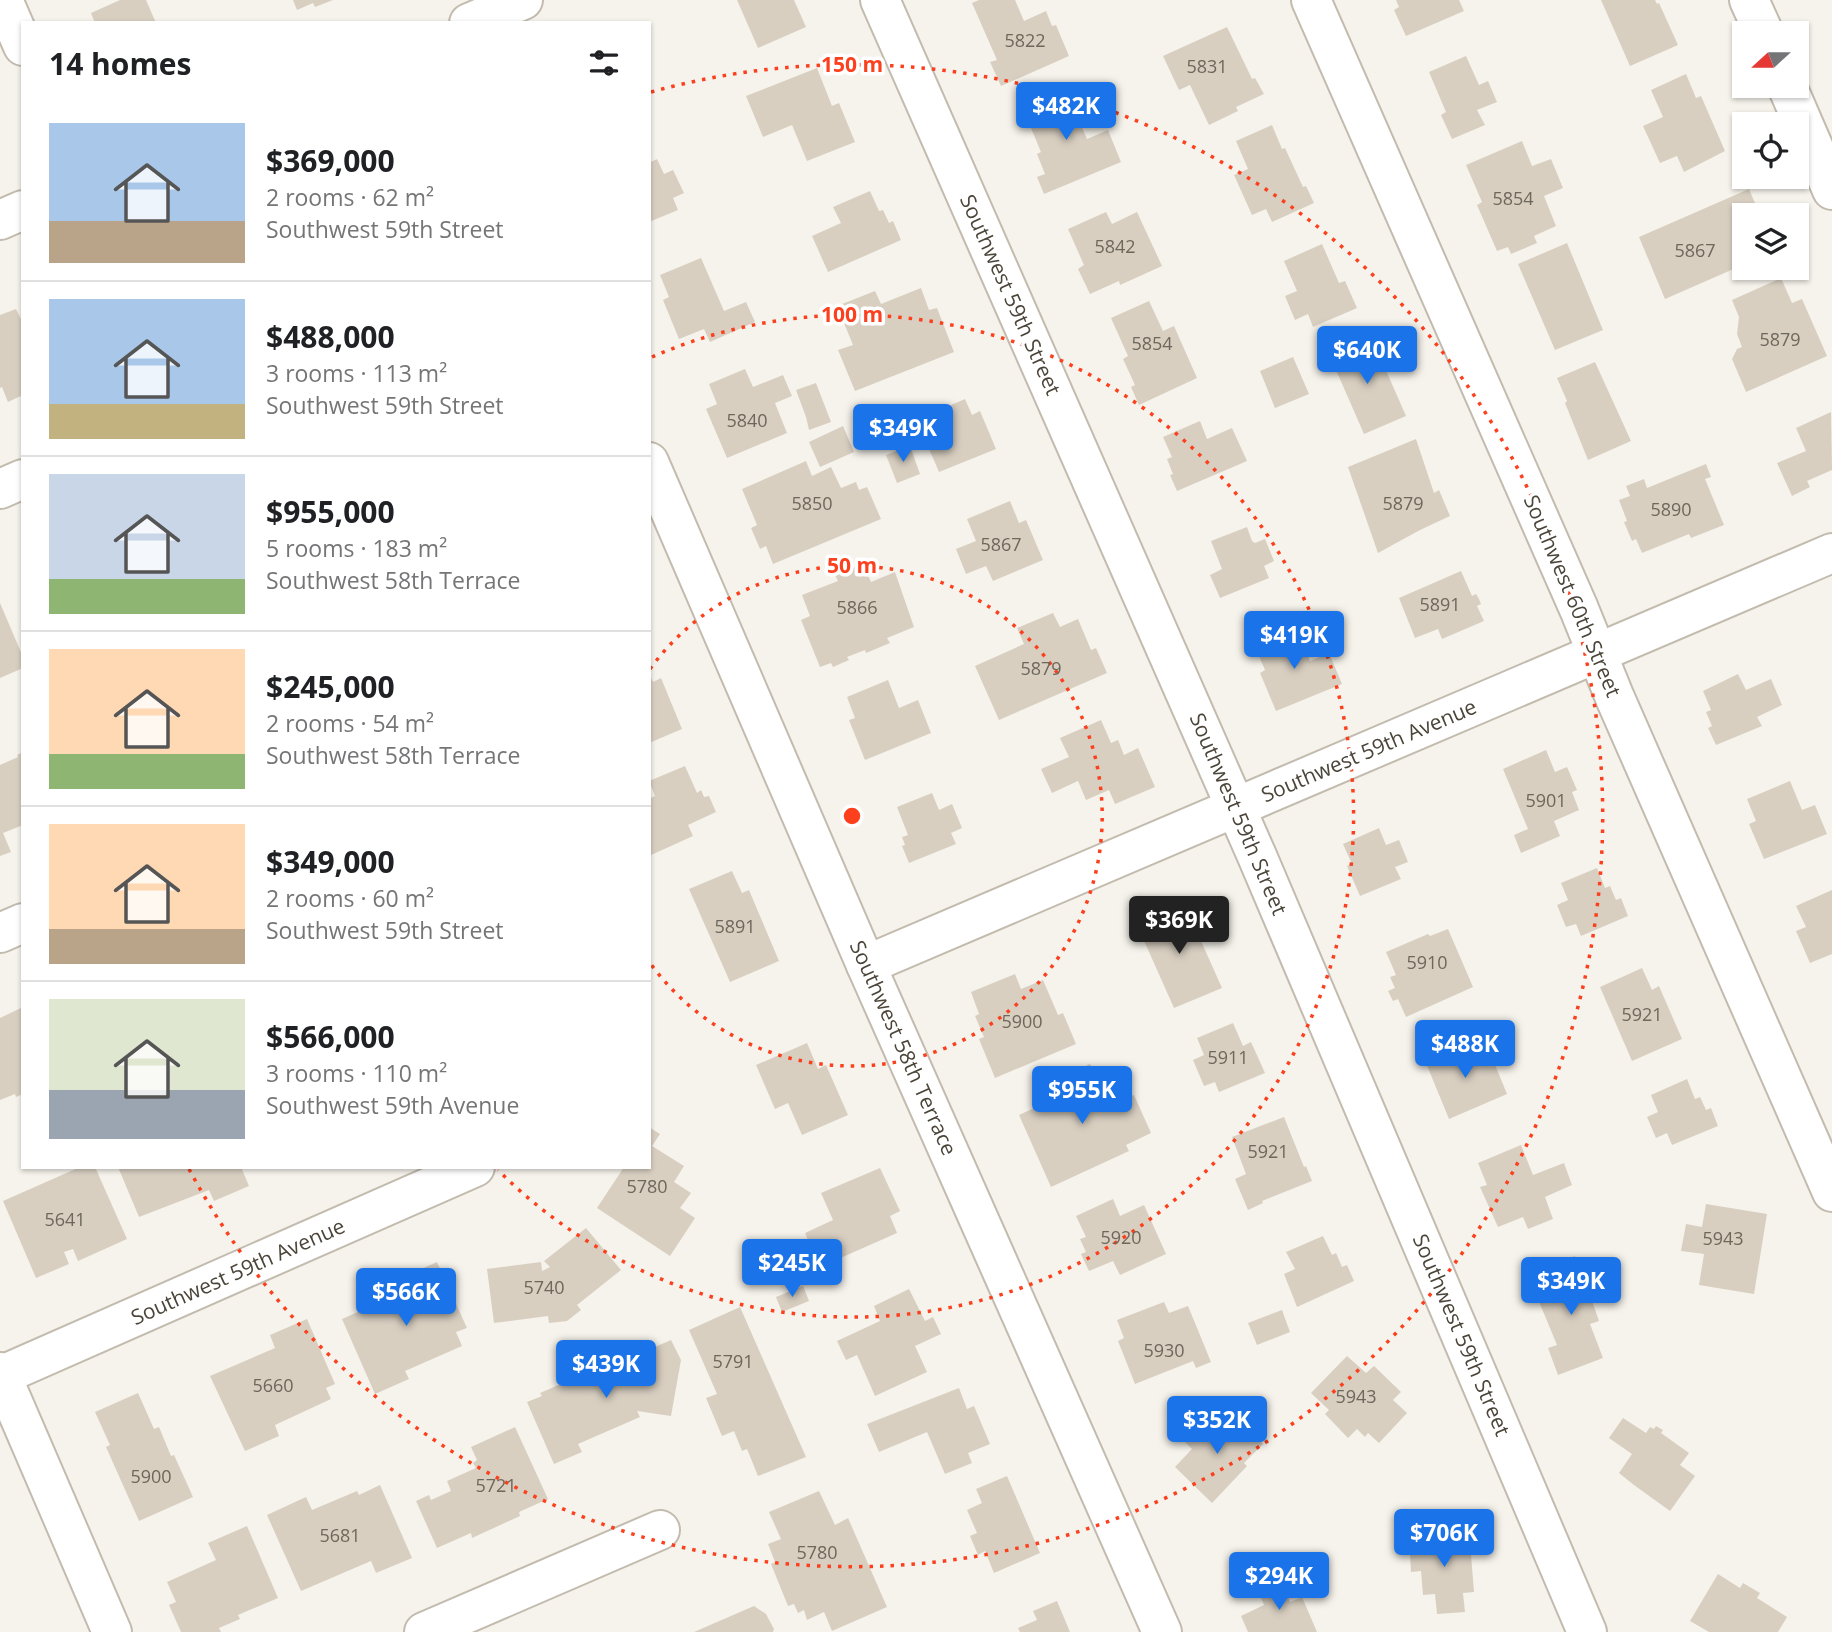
<!DOCTYPE html>
<meta charset="utf-8">
<style>
:root{--surface:#fff;--page:#f6f6f6;--text:#202124;--muted:#757577;--line:#e0e0e0;--accent:#1a73e8}
body{margin:0;font-family:"Open Sans",sans-serif;background:var(--page);color:var(--text);height:100vh;display:flex;flex-direction:column;font-size:26px;white-space:nowrap}
*{box-sizing:border-box;margin:0}
p{font-size:23px;color:var(--muted)}
.icon{flex:none;width:38px;height:38px;fill:none;stroke:currentColor;stroke-width:2;stroke-linecap:round;stroke-linejoin:round}
.map{position:relative;flex:1;overflow:hidden}
.details{position:absolute;left:21px;top:21px;width:630px;height:1148px;display:flex;flex-direction:column;background:var(--surface);border-radius:0px;box-shadow:0 2px 5px #0004}
.details>*{flex:none}
.needle{width:46px;rotate:249deg}
.controls{position:absolute;left:1732px;top:21px;display:grid;gap:14px}
.controls a{display:grid;place-items:center;width:77px;height:77px;border-radius:0px;background:var(--surface);box-shadow:0 2px 5px #0004;font-size:35px}
.price{position:absolute;translate:-50% -60px;padding:0 16px;border-radius:7px;background:var(--accent);color:#fff;font-size:23px;line-height:46px;filter:drop-shadow(0 2px 4px #0008)}
.price::after{content:'';position:absolute;left:50%;top:42px;width:21px;height:16px;margin-left:-10px;background:inherit;clip-path:polygon(0 0,100% 0,50% 100%)}
.price.current{background:#222;color:#fff}
ul{padding:0;list-style:none}
li{display:flex;align-items:center;gap:21px;height:175px;padding:0 28px}
li+li{border-top:2px solid var(--line)}
li span{display:grid;place-items:center;flex:none;width:196px;height:140px;border-radius:0px;color:#555}
li>.icon{margin-inline-start:auto}
span .icon{width:84px;height:84px;fill:#fffc;stroke-width:1}
li b{font-size:30px}
h2{display:flex;justify-content:space-between;align-items:center;height:84px;padding:0 28px;font-size:30px}
.map>svg:first-child{display:block}
</style>
<div class="map">
<svg width="1832" height="1632" viewBox="0 0 1832 1632">
<rect width="100%" height="100%" fill="#f6f3ec"/>
<!-- building -->
<g fill="#d8cfc1">
<polygon points="120,0 146,0 156,23 95,23 91,13"/>
<polygon points="293,0 333,0 315,7 313,3 297,10"/>
<polygon points="737,0 794,0 806,27 758,48"/>
<polygon points="979,0 1015,0 1024,21 1046,11 1052,26 1056,25 1069,56 1001,86 990,62 997,60 972,3"/>
<polygon points="1396,0 1459,0 1464,11 1406,36 1394,10 1399,7"/>
<polygon points="1601,0 1655,0 1657,4 1659,3 1678,45 1630,66"/>
<polygon points="1227,27 1252,79 1255,78 1264,94 1236,107 1238,111 1209,125 1190,85 1179,90 1163,56"/>
<polygon points="1466,56 1479,85 1488,81 1497,102 1477,110 1485,125 1452,139 1441,115 1446,112 1429,72"/>
<polygon points="817,68 832,106 839,103 855,142 807,161 792,125 763,137 746,96"/>
<polygon points="1686,74 1696,98 1701,96 1725,151 1684,172 1677,156 1660,163 1643,126 1663,117 1651,90"/>
<polygon points="1064,86 1087,139 1108,130 1121,162 1044,194 1037,177 1045,174 1037,154 1041,152 1021,104"/>
<polygon points="1272,125 1282,149 1285,148 1303,187 1306,186 1314,203 1272,222 1266,209 1252,215 1234,175 1248,169 1236,141"/>
<polygon points="1522,141 1532,166 1551,159 1563,188 1544,196 1556,226 1534,236 1537,243 1511,254 1508,247 1497,251 1477,205 1482,202 1466,165"/>
<polygon points="657,159 664,174 673,170 684,193 673,198 678,210 649,222 649,163"/>
<polygon points="1749,189 1760,215 1745,215 1745,264 1665,299 1639,237"/>
<polygon points="870,191 879,211 883,210 889,223 893,221 901,240 828,272 812,236 841,223 833,207"/>
<polygon points="1106,212 1112,224 1137,212 1162,266 1120,285 1119,281 1090,294 1078,269 1084,265 1068,229"/>
<polygon points="1567,243 1603,330 1555,350 1518,264"/>
<polygon points="1322,244 1339,283 1345,281 1357,308 1313,327 1308,314 1295,320 1285,296 1297,291 1284,261"/>
<polygon points="701,258 724,311 746,302 755,322 710,342 704,329 679,339 663,300 669,297 660,275"/>
<polygon points="1781,278 1792,303 1802,299 1827,356 1746,392 1732,359 1737,349 1742,347 1737,334 1739,317 1732,300"/>
<polygon points="921,288 929,310 937,308 954,352 855,391 838,350 853,345 837,306 875,291 881,304"/>
<polygon points="1149,301 1163,331 1174,326 1197,378 1139,405 1131,387 1135,385 1123,359 1128,356 1111,318"/>
<polygon points="16,309 23,323 23,395 8,402 2,387 0,388 0,315"/>
<polygon points="1365,338 1375,362 1381,359 1406,416 1364,434 1329,354"/>
<polygon points="1293,357 1309,394 1275,408 1260,371"/>
<polygon points="1595,362 1631,441 1588,460 1565,403 1567,401 1557,378"/>
<polygon points="745,369 753,387 783,375 792,396 775,403 787,433 727,458 706,409 717,404 709,384"/>
<polygon points="816,383 831,422 809,430 806,417 796,390"/>
<polygon points="965,399 972,415 980,411 996,449 939,472 924,437 934,432 926,416"/>
<polygon points="1831,412 1832,470 1807,481 1810,487 1792,496 1777,463 1806,451 1796,428"/>
<polygon points="1200,421 1207,439 1232,428 1247,461 1177,491 1170,475 1173,474 1167,459 1172,457 1163,437"/>
<polygon points="843,426 854,452 820,467 809,442"/>
<polygon points="1416,439 1434,493 1439,490 1450,516 1420,530 1378,553 1348,467"/>
<polygon points="910,446 920,474 897,483 886,455"/>
<polygon points="806,461 812,476 831,467 841,488 856,482 859,490 867,487 881,519 773,564 766,546 760,549 751,528 757,525 742,489"/>
<polygon points="1706,464 1711,477 1705,479 1724,525 1691,538 1689,534 1642,553 1636,539 1632,541 1624,522 1627,521 1619,500 1630,496 1626,486 1644,479 1647,488"/>
<polygon points="1010,501 1019,523 1026,520 1043,560 993,581 986,566 966,574 956,549 976,541 967,519"/>
<polygon points="1247,527 1252,541 1255,543 1265,539 1274,561 1264,566 1269,578 1220,598 1210,575 1222,569 1211,541"/>
<polygon points="863,564 871,582 895,572 914,627 887,638 890,643 866,653 865,650 847,657 849,660 833,667 831,663 820,667 801,620 810,616 802,595 838,581 835,575"/>
<polygon points="1461,571 1472,596 1476,594 1479,599 1481,604 1477,606 1484,621 1442,639 1438,629 1415,638 1399,598"/>
<polygon points="0,603 23,657 23,668 0,678"/>
<polygon points="1053,613 1060,627 1078,619 1091,650 1096,648 1107,673 999,720 975,666 1024,644 1017,628"/>
<polygon points="1298,629 1310,661 1329,653 1342,684 1276,711 1260,673 1265,670 1255,647"/>
<polygon points="649,673 653,682 661,678 682,729 649,743"/>
<polygon points="1738,674 1746,690 1771,679 1782,705 1757,717 1762,726 1716,745 1708,728 1712,726 1706,712 1711,710 1703,691"/>
<polygon points="888,680 899,708 918,700 931,733 865,760 849,720 855,718 847,697"/>
<polygon points="1101,720 1111,743 1118,740 1124,755 1138,748 1155,787 1115,804 1109,790 1086,800 1078,781 1052,793 1041,769 1069,757 1060,738"/>
<polygon points="1546,750 1555,772 1567,767 1577,790 1572,792 1579,810 1554,821 1560,836 1521,853 1514,835 1528,829 1503,769"/>
<polygon points="23,752 23,825 3,833 11,852 0,856 0,765 18,757 17,755"/>
<polygon points="685,766 697,793 701,790 704,797 709,796 716,812 688,825 693,836 649,856 649,799 655,796 649,781"/>
<polygon points="1790,781 1802,810 1815,805 1827,834 1764,859 1749,824 1756,821 1747,799"/>
<polygon points="932,793 939,810 952,804 962,828 951,833 956,844 909,863 902,846 905,845 902,837 908,835 897,807"/>
<polygon points="1379,828 1386,845 1399,840 1408,862 1395,867 1401,879 1360,896 1347,866 1352,864 1343,844"/>
<polygon points="1597,868 1605,888 1610,886 1616,900 1621,898 1628,916 1581,936 1576,924 1566,927 1557,905 1568,900 1561,883"/>
<polygon points="732,871 742,893 749,890 779,961 730,982 689,889"/>
<polygon points="1832,890 1832,954 1810,963 1796,931 1806,927 1796,906"/>
<polygon points="1184,903 1222,988 1174,1008 1137,925"/>
<polygon points="1448,929 1473,987 1406,1017 1398,999 1393,1001 1388,991 1395,988 1390,977 1396,975 1386,952 1428,934 1430,936"/>
<polygon points="1642,968 1652,990 1659,986 1682,1039 1632,1061 1600,987"/>
<polygon points="1015,974 1021,989 1043,980 1058,1015 1063,1013 1076,1044 995,1078 979,1039 984,1037 975,1016 979,1014 971,992"/>
<polygon points="23,1007 23,1094 16,1097 15,1094 0,1100 0,1018"/>
<polygon points="1233,1023 1243,1046 1251,1042 1265,1073 1219,1092 1215,1082 1204,1086 1193,1060 1204,1055 1197,1038"/>
<polygon points="807,1043 818,1069 826,1065 848,1115 802,1135 788,1103 775,1109 756,1065"/>
<polygon points="1472,1043 1479,1060 1491,1055 1507,1094 1449,1119 1426,1063"/>
<polygon points="1090,1064 1105,1096 1114,1092 1118,1102 1134,1095 1151,1133 1126,1145 1129,1151 1051,1187 1019,1115 1054,1099 1047,1083"/>
<polygon points="1687,1079 1695,1099 1700,1097 1706,1110 1711,1108 1718,1126 1672,1145 1667,1133 1656,1138 1647,1117 1658,1112 1651,1095"/>
<polygon points="1284,1117 1304,1167 1306,1166 1312,1181 1262,1201 1263,1203 1248,1210 1235,1179 1246,1174 1232,1137"/>
<polygon points="649,1127 660,1134 652,1146 684,1166 674,1182 691,1193 680,1208 695,1218 670,1256 597,1208 624,1167 649,1167"/>
<polygon points="1521,1145 1533,1175 1564,1163 1572,1185 1545,1197 1553,1219 1528,1229 1523,1217 1498,1227 1480,1187 1487,1185 1478,1163"/>
<polygon points="80,1167 95,1167 127,1239 78,1261 73,1249 64,1252 69,1264 36,1278 3,1201"/>
<polygon points="118,1167 241,1167 249,1186 214,1201 209,1190 139,1217"/>
<polygon points="880,1168 900,1211 890,1216 897,1233 820,1267 805,1233 833,1220 821,1193"/>
<polygon points="1113,1199 1120,1216 1144,1205 1166,1254 1120,1275 1113,1261 1089,1271 1081,1254 1086,1252 1080,1239 1086,1237 1076,1216"/>
<polygon points="1706,1204 1767,1214 1754,1294 1699,1285 1704,1254 1681,1251 1686,1224 1702,1227"/>
<polygon points="586,1228 621,1270 577,1305 581,1310 567,1321 549,1323 548,1316 494,1323 487,1269 541,1262 542,1271 550,1267 544,1261"/>
<polygon points="1323,1236 1332,1255 1336,1253 1342,1267 1347,1265 1354,1281 1297,1307 1284,1274 1295,1269 1286,1252"/>
<polygon points="1575,1256 1584,1280 1592,1277 1599,1295 1591,1298 1599,1321 1590,1324 1603,1358 1558,1375 1548,1348 1557,1345 1535,1292 1558,1283 1551,1265"/>
<polygon points="437,1262 467,1328 456,1332 462,1346 405,1371 409,1379 375,1394 342,1319 396,1295 390,1283"/>
<polygon points="803,1286 809,1301 782,1312 776,1297"/>
<polygon points="909,1289 925,1321 933,1317 941,1334 915,1346 927,1372 875,1396 857,1355 846,1360 837,1341 880,1321 874,1306"/>
<polygon points="1164,1302 1169,1313 1188,1306 1211,1362 1196,1368 1193,1361 1135,1384 1118,1341 1124,1338 1117,1320"/>
<polygon points="740,1307 806,1457 758,1476 747,1449 742,1451 734,1431 722,1436 706,1398 717,1394 689,1330"/>
<polygon points="1282,1310 1290,1332 1257,1345 1248,1323"/>
<polygon points="307,1319 335,1384 326,1388 331,1399 275,1425 279,1436 245,1451 210,1376 275,1348 270,1335"/>
<polygon points="671,1340 681,1360 671,1416 637,1411 640,1417 578,1444 582,1452 554,1464 527,1402 542,1396 540,1393 591,1371 592,1374"/>
<polygon points="1347,1356 1366,1373 1374,1366 1401,1392 1393,1400 1407,1413 1379,1443 1368,1433 1365,1437 1357,1429 1348,1438 1325,1414 1329,1410 1311,1393"/>
<polygon points="959,1388 967,1409 974,1406 990,1444 968,1453 972,1463 945,1474 927,1432 879,1452 867,1424"/>
<polygon points="138,1393 154,1429 159,1427 171,1456 174,1455 193,1497 139,1521 106,1447 110,1445 95,1412"/>
<polygon points="1235,1417 1263,1444 1244,1463 1247,1466 1212,1503 1175,1467 1192,1449 1180,1437 1197,1419 1216,1436"/>
<polygon points="1623,1418 1646,1433 1650,1427 1654,1429 1656,1426 1663,1430 1661,1433 1689,1453 1680,1465 1695,1476 1670,1511 1634,1485 1619,1473 1632,1454 1609,1438"/>
<polygon points="515,1427 548,1499 519,1512 520,1516 472,1538 471,1533 437,1548 416,1501 429,1495 431,1500 451,1491 447,1481 476,1468 473,1463 477,1460 471,1447"/>
<polygon points="1007,1476 1040,1553 994,1573 985,1551 978,1555 970,1536 977,1533 967,1510 982,1503 976,1489"/>
<polygon points="380,1485 412,1558 376,1573 371,1561 301,1591 267,1515 306,1497 312,1510 357,1491 359,1495"/>
<polygon points="819,1491 835,1525 848,1518 887,1607 832,1631 824,1612 807,1620 804,1610 798,1613 794,1604 788,1606 771,1564 775,1562 768,1544 781,1539 769,1512"/>
<polygon points="1443,1524 1445,1544 1470,1542 1474,1592 1463,1593 1465,1612 1437,1614 1435,1594 1423,1595 1421,1571 1411,1572 1410,1553 1420,1552 1418,1526"/>
<polygon points="247,1526 278,1598 238,1615 240,1619 219,1628 221,1632 181,1632 169,1605 176,1602 167,1582 216,1560 208,1543"/>
<polygon points="1718,1574 1740,1588 1743,1583 1760,1593 1757,1598 1787,1617 1778,1632 1709,1632 1690,1621"/>
<polygon points="1279,1578 1290,1602 1302,1597 1317,1632 1248,1632 1241,1616 1264,1605 1257,1588"/>
<polygon points="1057,1601 1070,1632 1020,1632 1018,1628 1037,1620 1033,1611"/>
<polygon points="754,1606 766,1614 774,1629 773,1632 694,1632"/>
</g>
<g fill="none" stroke-linecap="round" stroke-linejoin="round">
<defs>
<g id="minor">
<polyline points="3,0 23,46"/>
<polyline points="880,0 1257,856 1587,1632"/>
<polyline points="1311,0 1579,609 1615,698 1832,1192"/>
<polyline points="1749,0 1764,33"/>
<polyline points="469,23 523,0"/>
<polyline points="1787,86 1832,190"/>
<polyline points="0,220 23,210"/>
<polyline points="649,462 866,965 1162,1632"/>
<polyline points="0,489 23,479"/>
<polyline points="0,933 23,923"/>
<polyline points="866,965 1832,553"/>
<polyline points="0,1372 112,1632"/>
<polyline points="0,1376 475,1167"/>
<polyline points="424,1632 660,1530"/>
</g>
</defs>
<!-- minor casing -->
<use href="#minor" stroke="#c2bbae" stroke-width="42"/>
<!-- minor -->
<use href="#minor" stroke="#fff" stroke-width="38"/>
</g>
<!-- distance rings -->
<g fill="none" stroke="#fc3f1d" stroke-width="3.5" stroke-dasharray="3.5 7">
<path d="M650 669A250 250 0 1 1 650 963"/>
<path d="M652 357A501 501 0 1 1 498 1170"/>
<path d="M651 92A751 751 0 1 1 189 1169"/>
</g>
<g text-anchor="middle" stroke-width="7" stroke-linejoin="round" paint-order="stroke">
<!-- number labels -->
<g font-size="18" fill="#6e675b">
<text x="1025" y="47">5822</text>
<text x="1207" y="73">5831</text>
<text x="1513" y="205">5854</text>
<text x="1115" y="253">5842</text>
<text x="1695" y="257">5867</text>
<text x="1780" y="346">5879</text>
<text x="1152" y="350">5854</text>
<text x="747" y="427">5840</text>
<text x="812" y="510">5850</text>
<text x="1403" y="510">5879</text>
<text x="1671" y="516">5890</text>
<text x="1001" y="551">5867</text>
<text x="1440" y="611">5891</text>
<text x="857" y="614">5866</text>
<text x="1041" y="675">5879</text>
<text x="1546" y="807">5901</text>
<text x="735" y="933">5891</text>
<text x="1427" y="969">5910</text>
<text x="1642" y="1021">5921</text>
<text x="1022" y="1028">5900</text>
<text x="1228" y="1064">5911</text>
<text x="1268" y="1158">5921</text>
<text x="647" y="1193">5780</text>
<text x="65" y="1226">5641</text>
<text x="1121" y="1244">5920</text>
<text x="1723" y="1245">5943</text>
<text x="544" y="1294">5740</text>
<text x="1164" y="1357">5930</text>
<text x="733" y="1368">5791</text>
<text x="273" y="1392">5660</text>
<text x="1356" y="1403">5943</text>
<text x="151" y="1483">5900</text>
<text x="496" y="1492">5721</text>
<text x="340" y="1542">5681</text>
<text x="817" y="1559">5780</text>
</g>
<!-- street labels -->
<g font-size="21" fill="#4b4439" stroke="#fff">
<text transform="translate(1010 295) rotate(66)" y="7">Southwest 59th Street</text>
<text transform="translate(1572 596) rotate(67)" y="7">Southwest 60th Street</text>
<text transform="translate(1369 751) rotate(-23)" y="7">Southwest 59th Avenue</text>
<text transform="translate(1238 814) rotate(67)" y="7">Southwest 59th Street</text>
<text transform="translate(903 1048) rotate(66)" y="7">Southwest 58th Terrace</text>
<text transform="translate(238 1272) rotate(-24)" y="7">Southwest 59th Avenue</text>
<text transform="translate(1461 1335) rotate(67)" y="7">Southwest 59th Street</text>
</g>
</g>
<circle cx="852" cy="816" r="10" fill="#fc3f1d" stroke="#fff" stroke-width="3.5"/>
<g font-size="21" text-anchor="middle" font-weight="bold" fill="#fc3f1d" stroke="#fff" stroke-width="7" stroke-linejoin="round" paint-order="stroke">
<text x="852" y="72">150 m</text>
<text x="852" y="322">100 m</text>
<text x="852" y="573">50 m</text>
</g>
</svg>
<div class="controls">
<a><svg class="needle" viewBox="-14 -14 28 28"><path d="M0-13l5 13h-10z" fill="#e53935"/><path d="M0 13l5-13h-10z" fill="#757577"/></svg></a>
<a><svg class="icon" aria-label="locate" viewBox="0 0 24 24"><circle cx="12" cy="12" r="6"/><path d="M12 2v4M12 18v4M2 12h4M18 12h4"/></svg></a>
<a><svg class="icon" aria-label="layers" viewBox="0 0 24 24"><path d="M12 4l9 5-9 5-9-5zM3 14l9 5 9-5"/></svg></a>
</div>
<b class="price" style="left:1066px;top:142px">$482K</b>
<b class="price" style="left:1367px;top:386px">$640K</b>
<b class="price" style="left:903px;top:464px">$349K</b>
<b class="price" style="left:1294px;top:671px">$419K</b>
<b class="price current" style="left:1179px;top:956px">$369K</b>
<b class="price" style="left:1465px;top:1080px">$488K</b>
<b class="price" style="left:1082px;top:1126px">$955K</b>
<b class="price" style="left:792px;top:1299px">$245K</b>
<b class="price" style="left:1571px;top:1317px">$349K</b>
<b class="price" style="left:406px;top:1328px">$566K</b>
<b class="price" style="left:606px;top:1400px">$439K</b>
<b class="price" style="left:1217px;top:1456px">$352K</b>
<b class="price" style="left:1444px;top:1569px">$706K</b>
<b class="price" style="left:1279px;top:1612px">$294K</b>
<section class="details">
<h2>14 homes<svg class="icon" aria-label="filters" viewBox="0 0 24 24"><path d="M4 7h16M4 17h16"/><circle cx="9" cy="7" r="2"/><circle cx="15" cy="17" r="2"/></svg></h2>
<ul>
<li><span style="background:linear-gradient(#a9c7e8 70%,#b9a48a 0)"><svg class="icon" aria-label="home" viewBox="0 0 24 24"><path d="M3 11l9-7 9 7M6 9v11h12V9"/></svg></span><div><b>$369,000</b><p>2 rooms · 62 m²</p><p>Southwest 59th Street</p></div></li>
<li><span style="background:linear-gradient(#a9c7e8 75%,#c2b280 0)"><svg class="icon" aria-label="home" viewBox="0 0 24 24"><path d="M3 11l9-7 9 7M6 9v11h12V9"/></svg></span><div><b>$488,000</b><p>3 rooms · 113 m²</p><p>Southwest 59th Street</p></div></li>
<li><span style="background:linear-gradient(#c9d6e8 75%,#8fb573 0)"><svg class="icon" aria-label="home" viewBox="0 0 24 24"><path d="M3 11l9-7 9 7M6 9v11h12V9"/></svg></span><div><b>$955,000</b><p>5 rooms · 183 m²</p><p>Southwest 58th Terrace</p></div></li>
<li><span style="background:linear-gradient(#ffd9b3 75%,#8fb573 0)"><svg class="icon" aria-label="home" viewBox="0 0 24 24"><path d="M3 11l9-7 9 7M6 9v11h12V9"/></svg></span><div><b>$245,000</b><p>2 rooms · 54 m²</p><p>Southwest 58th Terrace</p></div></li>
<li><span style="background:linear-gradient(#ffd9b3 75%,#b9a48a 0)"><svg class="icon" aria-label="home" viewBox="0 0 24 24"><path d="M3 11l9-7 9 7M6 9v11h12V9"/></svg></span><div><b>$349,000</b><p>2 rooms · 60 m²</p><p>Southwest 59th Street</p></div></li>
<li><span style="background:linear-gradient(#dfe7d0 65%,#9aa5b1 0)"><svg class="icon" aria-label="home" viewBox="0 0 24 24"><path d="M3 11l9-7 9 7M6 9v11h12V9"/></svg></span><div><b>$566,000</b><p>3 rooms · 110 m²</p><p>Southwest 59th Avenue</p></div></li>
</ul>
</section>
</div>
